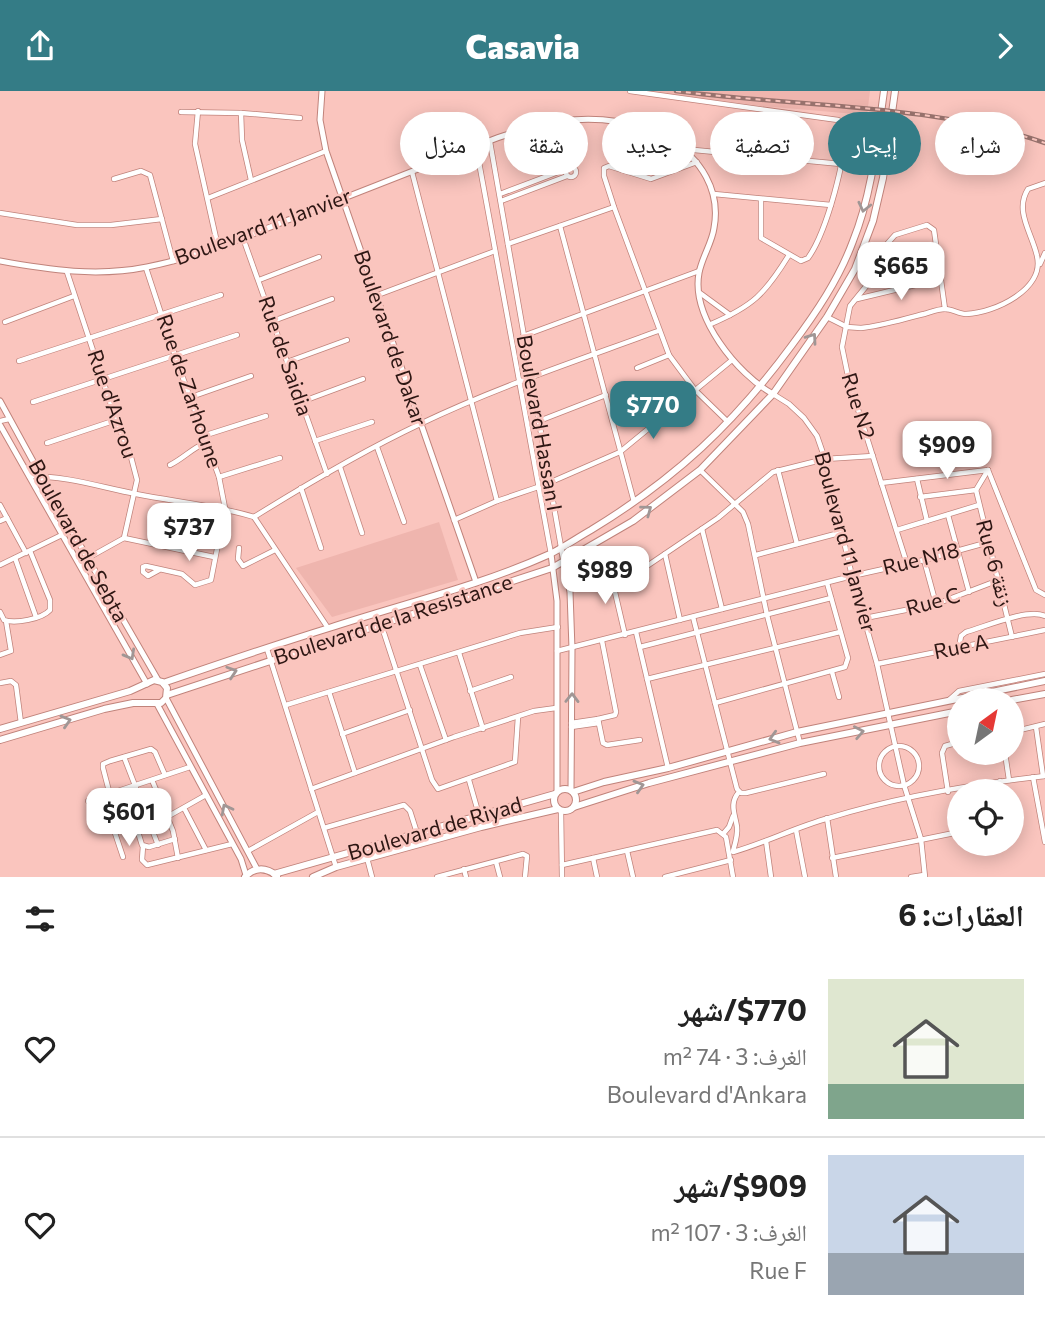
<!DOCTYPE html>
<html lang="ar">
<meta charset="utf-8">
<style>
:root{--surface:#fff;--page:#f6f6f6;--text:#222;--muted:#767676;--line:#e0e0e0;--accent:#347c86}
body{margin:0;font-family:Commissioner,"Noto Naskh Arabic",sans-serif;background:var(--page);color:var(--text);direction:rtl;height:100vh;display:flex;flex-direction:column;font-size:26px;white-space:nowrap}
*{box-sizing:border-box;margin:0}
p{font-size:23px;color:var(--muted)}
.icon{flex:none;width:38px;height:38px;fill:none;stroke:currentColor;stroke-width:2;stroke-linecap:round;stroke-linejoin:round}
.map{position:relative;height:786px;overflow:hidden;direction:ltr}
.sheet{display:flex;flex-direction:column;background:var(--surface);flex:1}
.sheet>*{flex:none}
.top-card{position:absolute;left:21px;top:21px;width:1004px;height:63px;direction:rtl;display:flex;gap:14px}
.needle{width:46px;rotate:33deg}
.fabs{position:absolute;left:947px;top:597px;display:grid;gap:14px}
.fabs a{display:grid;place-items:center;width:77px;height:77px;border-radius:50%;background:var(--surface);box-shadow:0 4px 18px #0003;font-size:35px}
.price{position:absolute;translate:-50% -60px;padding:0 16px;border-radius:14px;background:#fff;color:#222;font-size:23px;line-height:46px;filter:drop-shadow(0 2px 4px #0008)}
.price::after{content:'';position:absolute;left:50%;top:42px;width:21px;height:16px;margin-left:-10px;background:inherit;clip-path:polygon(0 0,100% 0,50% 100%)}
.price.active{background:var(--accent);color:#fff}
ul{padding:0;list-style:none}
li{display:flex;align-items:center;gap:21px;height:175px;padding:0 21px}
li+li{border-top:2px solid var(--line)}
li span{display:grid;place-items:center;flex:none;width:196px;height:140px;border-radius:0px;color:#555}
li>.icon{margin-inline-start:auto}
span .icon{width:84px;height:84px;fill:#fffc;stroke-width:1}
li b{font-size:30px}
h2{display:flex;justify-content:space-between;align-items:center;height:84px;padding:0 21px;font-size:30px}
.chip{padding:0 24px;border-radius:32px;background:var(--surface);box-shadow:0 4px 18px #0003;font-size:24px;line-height:63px}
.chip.active{background:var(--accent);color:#fff}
header{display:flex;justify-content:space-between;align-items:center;height:91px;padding:0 21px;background:var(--accent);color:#fff;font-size:32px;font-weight:800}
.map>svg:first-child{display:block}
</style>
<header><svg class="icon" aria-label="forward" viewBox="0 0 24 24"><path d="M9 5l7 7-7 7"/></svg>Casavia<svg class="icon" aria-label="share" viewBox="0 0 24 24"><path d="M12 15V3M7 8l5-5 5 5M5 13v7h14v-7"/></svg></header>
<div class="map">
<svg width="1045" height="786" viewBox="0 0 1045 786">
<rect width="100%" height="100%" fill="#fac5be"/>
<!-- built -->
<g fill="#efb5ae">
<polygon points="646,0 870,0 867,24 761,15"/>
<polygon points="439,431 458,489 332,526 296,477"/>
</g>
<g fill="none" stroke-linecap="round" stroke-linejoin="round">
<defs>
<g id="minor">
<path d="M630,0L838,29L844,32C849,62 826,142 808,167L801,170L761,147V108"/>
<polyline points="198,20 195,53 218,156"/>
<polyline points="181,21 241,22 300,27"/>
<polyline points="241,22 242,49 251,89"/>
<polyline points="490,51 561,456"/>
<polyline points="476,55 551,463"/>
<polyline points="684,58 841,73"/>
<circle cx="571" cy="81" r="5"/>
<polyline points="412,81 497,410"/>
<polyline points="114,88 141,80 150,84 173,170"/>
<polyline points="500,103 566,78"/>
<polyline points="714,103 831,114"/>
<polyline points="208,107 326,60"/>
<polyline points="501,110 567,85"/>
<polyline points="614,116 604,85 604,77 609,75 651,88 697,71"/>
<polyline points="0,122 77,134 111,134 162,128"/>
<polyline points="560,135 634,411"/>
<polyline points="243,147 327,383"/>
<polyline points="508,153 614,116 669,264 695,299 728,331"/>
<polyline points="1040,173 1045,162"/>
<polyline points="878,175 936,163"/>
<polyline points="146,177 175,265 219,386 225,417 211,489 195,494 182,483 146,475 143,476 143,481 148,485 159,479"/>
<polyline points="67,181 116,329 131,366 137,389 124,447"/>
<polyline points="259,189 319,166"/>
<polyline points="700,202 730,224"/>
<polyline points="375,205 495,160"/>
<polyline points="857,208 940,188"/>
<path d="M827,226L847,236L861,237C882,235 903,228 924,223C931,221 938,218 945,218C952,218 959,223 966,223C995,222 1045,198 1037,165C1032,142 1014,120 1028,98L1045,92"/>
<polyline points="273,230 332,208"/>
<polyline points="5,231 74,205"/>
<path d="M711,233C753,215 765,203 789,164"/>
<polyline points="523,245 699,180"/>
<polyline points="19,270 221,204"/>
<polyline points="287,271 347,249"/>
<polyline points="637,277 669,264"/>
<polyline points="773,303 789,313 804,327 817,345 825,368 852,485 877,573 904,694 921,748 925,786"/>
<polyline points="191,306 251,285"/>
<polyline points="33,311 237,244"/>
<polyline points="301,311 363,288"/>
<polyline points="0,330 9,328"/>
<polyline points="539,330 606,304"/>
<polyline points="203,345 266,325"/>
<polyline points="315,350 372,331"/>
<polyline points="47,352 116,329"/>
<polyline points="377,356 404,431"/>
<path d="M170,374C184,367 191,358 205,352"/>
<polyline points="340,376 362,442"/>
<polyline points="700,379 743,421 748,433 767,524 800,652"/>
<polyline points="778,379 797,453"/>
<polyline points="988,379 1036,499 1045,504"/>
<path d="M29,385C67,385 100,396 136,403C176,411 215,414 254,426C307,393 363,360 420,333C497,296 579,269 658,240"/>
<polyline points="219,386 280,367"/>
<polyline points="917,388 927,430"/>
<polyline points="551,391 620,361 732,269"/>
<polyline points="881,392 988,379"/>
<polyline points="301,397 321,457"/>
<polyline points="976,399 1012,546"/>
<polyline points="976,399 988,379"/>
<polyline points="920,406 976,399"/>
<polyline points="0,414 26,462"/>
<polyline points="948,424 969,501"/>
<polyline points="254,426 328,537"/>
<polyline points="454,429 497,410 538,396"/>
<polyline points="0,430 7,427"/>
<polyline points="702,438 722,518"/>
<polyline points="897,439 979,414"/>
<polyline points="239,457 238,468 243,475 275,459"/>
<polyline points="665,463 680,529"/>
<polyline points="756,464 843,441"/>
<polyline points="15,467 36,526"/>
<polyline points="88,467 124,447 214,466"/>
<polyline points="924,469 936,513"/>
<polyline points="907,473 849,290 842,256 850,215 872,188 887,153 895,144 927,134 934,139 945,218"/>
<polyline points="0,474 72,439"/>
<path d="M0,521L4,529C15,533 42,528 50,519V509L30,460"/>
<polyline points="693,526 737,698 741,702 746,702 824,683"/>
<polyline points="865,527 936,513 999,489"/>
<polyline points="381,533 432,689 438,698 515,671 518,626"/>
<polyline points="636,541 668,677"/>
<polyline points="625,544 614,497 617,492 647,475 718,427 773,381 825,368 873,365"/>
<polyline points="602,550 616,621 615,624 598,628 603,652 607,654 640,649"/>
<polyline points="640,556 831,507"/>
<path d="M959,557L961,545L966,541C984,536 1028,517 1045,525"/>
<polyline points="267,558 336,776"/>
<polyline points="557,560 852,485 924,469 989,451"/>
<polyline points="459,562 483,638"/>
<polyline points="0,564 11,560 6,530"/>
<polyline points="877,573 1045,539"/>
<polyline points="420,574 446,649"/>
<polyline points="832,581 839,606"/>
<polyline points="647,588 840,541"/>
<polyline points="0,592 11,590 16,594 21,632"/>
<polyline points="470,600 511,586"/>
<polyline points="329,601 355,682"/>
<polyline points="949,609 959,600 1045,583"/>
<polyline points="715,612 845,576 848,567 827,492"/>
<polyline points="286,614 520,542 558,536"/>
<polyline points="571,632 598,628"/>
<polyline points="571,636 599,632"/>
<polyline points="1036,636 1043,685"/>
<polyline points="1012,641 1045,633"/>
<polyline points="342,643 410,619"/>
<circle cx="899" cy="675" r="20"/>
<polyline points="1005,662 1009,689"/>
<polyline points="124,666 158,754"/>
<polyline points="1033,686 1045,751"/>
<polyline points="152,689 173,740 178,767"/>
<polyline points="469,689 479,724"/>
<polyline points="1000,690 1002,700"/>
<polyline points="311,698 454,646 534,620 556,617"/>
<polyline points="125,699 142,754 149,756 175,748"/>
<polyline points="948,701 942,662 945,655 959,651"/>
<polyline points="110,704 103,677 103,673 110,670 151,658 155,661 165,684"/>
<polyline points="103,706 123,766"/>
<polyline points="88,710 190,676"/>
<polyline points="184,717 206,759"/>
<polyline points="561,720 562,786"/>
<polyline points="167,726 206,704"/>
<polyline points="827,727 836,786"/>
<polyline points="324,737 404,714 410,720 417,742"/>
<polyline points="796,739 805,786"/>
<polyline points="723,743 729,736 733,725"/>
<polyline points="766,750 771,786"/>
<polyline points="143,755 142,769 147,774 232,753"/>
<polyline points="248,760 318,721"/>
<polyline points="627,760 633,786"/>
<path d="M733,760C735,753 738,744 737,736C735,723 729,712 739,701"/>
<path d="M733,761C765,752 796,736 829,727C897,706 974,693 1045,685"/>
<polyline points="367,767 372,786"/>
<polyline points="593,767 597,786"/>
<polyline points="832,767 959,741"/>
<polyline points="496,771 500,786"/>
<polyline points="562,774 717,739 726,746 733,786"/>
<polyline points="464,778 466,786"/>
<polyline points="437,786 523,763 527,765 525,786"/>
<polyline points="665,786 731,769"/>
<polyline points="911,786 924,784"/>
</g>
<g id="tertiary">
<polyline points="322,0 320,29 326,60 476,491"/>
<path d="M0,170C49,179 98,186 147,176C198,166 245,146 293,127C340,109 388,90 436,71C473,56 522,35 562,30C598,25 637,30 669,49C701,67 721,100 714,137C712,152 702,166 699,182C691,226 737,283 773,303"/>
<polyline points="0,310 57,414 158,589"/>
<polyline points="0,334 147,593"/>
<polyline points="561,456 570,501 572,558 571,699"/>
<polyline points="551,463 557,510 557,700"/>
<polyline points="166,607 257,778"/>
<polyline points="157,613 241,768 246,784"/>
</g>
<g id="secondary">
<path d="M163,592C218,573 274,554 329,537C402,513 479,495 550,463C564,456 577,447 591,439C675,388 734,333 792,254C816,222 839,188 853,150C872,103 877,50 884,0"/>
<polyline points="167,604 552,477 633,430 700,379 773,303 827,226 855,178 873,130 883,87 895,0"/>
<polyline points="1012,609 1045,603"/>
<polyline points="0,638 130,600 154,589 162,591 167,597 166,607 161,612 133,612 104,618 0,649"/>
<circle cx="565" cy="709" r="11"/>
<polyline points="573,701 604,691 668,677 797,641 1045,590"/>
<polyline points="574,716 649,692 800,652 959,620"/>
<polyline points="274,783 555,703"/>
<path d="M245,786C254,776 266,776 277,785"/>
<polyline points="313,786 336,776 481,736 558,718"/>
</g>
</defs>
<!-- minor casing -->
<use href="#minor" stroke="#c0837b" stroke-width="6"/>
<!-- tertiary casing -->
<use href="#tertiary" stroke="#c0837b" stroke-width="7"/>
<!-- secondary casing -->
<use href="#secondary" stroke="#c0837b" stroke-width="8"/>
<!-- minor -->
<use href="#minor" stroke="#fff" stroke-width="4.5"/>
<!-- tertiary -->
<use href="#tertiary" stroke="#fff" stroke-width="5"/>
<!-- secondary -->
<use href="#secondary" stroke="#fff" stroke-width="6"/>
<defs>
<path id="rail" d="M676,0C796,16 930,12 1045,52"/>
</defs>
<!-- rail casing -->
<use href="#rail" stroke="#98726d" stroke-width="4.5"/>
<!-- rail -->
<use href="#rail" stroke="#fac5be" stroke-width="2" stroke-dasharray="5" stroke-linecap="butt"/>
</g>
<!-- one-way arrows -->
<defs><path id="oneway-chevron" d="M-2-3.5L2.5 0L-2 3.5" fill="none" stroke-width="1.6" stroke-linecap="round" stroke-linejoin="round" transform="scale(1.75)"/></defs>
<g stroke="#a09695">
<use href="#oneway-chevron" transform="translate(864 116) rotate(103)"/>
<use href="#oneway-chevron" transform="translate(812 247) rotate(-55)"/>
<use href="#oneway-chevron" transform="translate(647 419) rotate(-37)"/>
<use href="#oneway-chevron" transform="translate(130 564) rotate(61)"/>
<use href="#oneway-chevron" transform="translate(232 581) rotate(-18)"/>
<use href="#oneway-chevron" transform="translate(572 607) rotate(-89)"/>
<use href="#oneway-chevron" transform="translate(66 630) rotate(-17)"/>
<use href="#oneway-chevron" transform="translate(859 641) rotate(-11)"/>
<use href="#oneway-chevron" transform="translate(774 647) rotate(164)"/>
<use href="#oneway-chevron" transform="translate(639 695) rotate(-17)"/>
<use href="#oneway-chevron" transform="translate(226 718) rotate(-118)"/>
</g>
<g text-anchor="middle" stroke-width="5" stroke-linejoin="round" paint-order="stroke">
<!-- street labels -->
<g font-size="21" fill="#2d1613" stroke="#fac5be">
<text transform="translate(263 136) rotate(-20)" y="7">Boulevard 11 Janvier</text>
<text transform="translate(390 247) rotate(71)" y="7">Boulevard de Dakar</text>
<text transform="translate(285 265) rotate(71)" y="7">Rue de Saidia</text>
<text transform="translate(189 300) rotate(71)" y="7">Rue de Zarhoune</text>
<text transform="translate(112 313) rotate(71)" y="7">Rue d'Azrou</text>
<text transform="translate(858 315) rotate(73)" y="7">Rue N2</text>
<text transform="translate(539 332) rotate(80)" y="7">Boulevard Hassan I</text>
<text transform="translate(78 450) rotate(61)" y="7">Boulevard de Sebta</text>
<text transform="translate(845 451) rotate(75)" y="7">Boulevard 11 Janvier</text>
<text transform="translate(921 468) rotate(-14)" y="7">Rue N18</text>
<text transform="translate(994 472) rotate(75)" y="7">Rue 6 زنقة</text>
<text transform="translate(933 511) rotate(-15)" y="7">Rue C</text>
<text transform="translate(393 529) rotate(-18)" y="7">Boulevard de la Resistance</text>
<text transform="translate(961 556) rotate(-11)" y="7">Rue A</text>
<text transform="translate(435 738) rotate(-16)" y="7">Boulevard de Riyad</text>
</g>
</g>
</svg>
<div class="fabs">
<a><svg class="needle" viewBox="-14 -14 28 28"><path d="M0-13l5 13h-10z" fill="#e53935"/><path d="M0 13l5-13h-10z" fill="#767676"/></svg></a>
<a><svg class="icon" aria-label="locate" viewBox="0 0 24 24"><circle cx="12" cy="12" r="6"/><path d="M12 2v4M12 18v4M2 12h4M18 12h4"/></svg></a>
</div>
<b class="price" style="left:901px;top:211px">$665</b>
<b class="price active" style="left:653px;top:350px">$770</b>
<b class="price" style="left:947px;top:390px">$909</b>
<b class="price" style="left:189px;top:472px">$737</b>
<b class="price" style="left:605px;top:515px">$989</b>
<b class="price" style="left:129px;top:757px">$601</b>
<div class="top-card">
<a class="chip">شراء</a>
<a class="chip active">إيجار</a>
<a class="chip">تصفية</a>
<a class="chip">جديد</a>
<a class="chip">شقة</a>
<a class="chip">منزل</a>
</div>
</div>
<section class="sheet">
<h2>العقارات: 6<svg class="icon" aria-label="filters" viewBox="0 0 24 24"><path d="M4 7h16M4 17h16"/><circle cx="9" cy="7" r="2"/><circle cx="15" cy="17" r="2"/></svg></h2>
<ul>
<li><span style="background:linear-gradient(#dfe7d0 75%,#7fa58c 0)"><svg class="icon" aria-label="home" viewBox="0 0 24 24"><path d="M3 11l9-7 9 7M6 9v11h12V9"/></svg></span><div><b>$770/شهر</b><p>الغرف: 3 · 74 m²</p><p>Boulevard d'Ankara</p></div><svg class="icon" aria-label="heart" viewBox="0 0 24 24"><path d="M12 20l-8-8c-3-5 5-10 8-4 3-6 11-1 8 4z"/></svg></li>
<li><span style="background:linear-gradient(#c9d6e8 70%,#9aa5b1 0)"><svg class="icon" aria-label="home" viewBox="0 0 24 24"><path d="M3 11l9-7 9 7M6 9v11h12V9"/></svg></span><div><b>$909/شهر</b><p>الغرف: 3 · 107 m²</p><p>Rue F</p></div><svg class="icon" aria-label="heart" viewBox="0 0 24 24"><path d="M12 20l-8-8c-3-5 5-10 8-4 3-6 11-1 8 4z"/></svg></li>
</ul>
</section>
